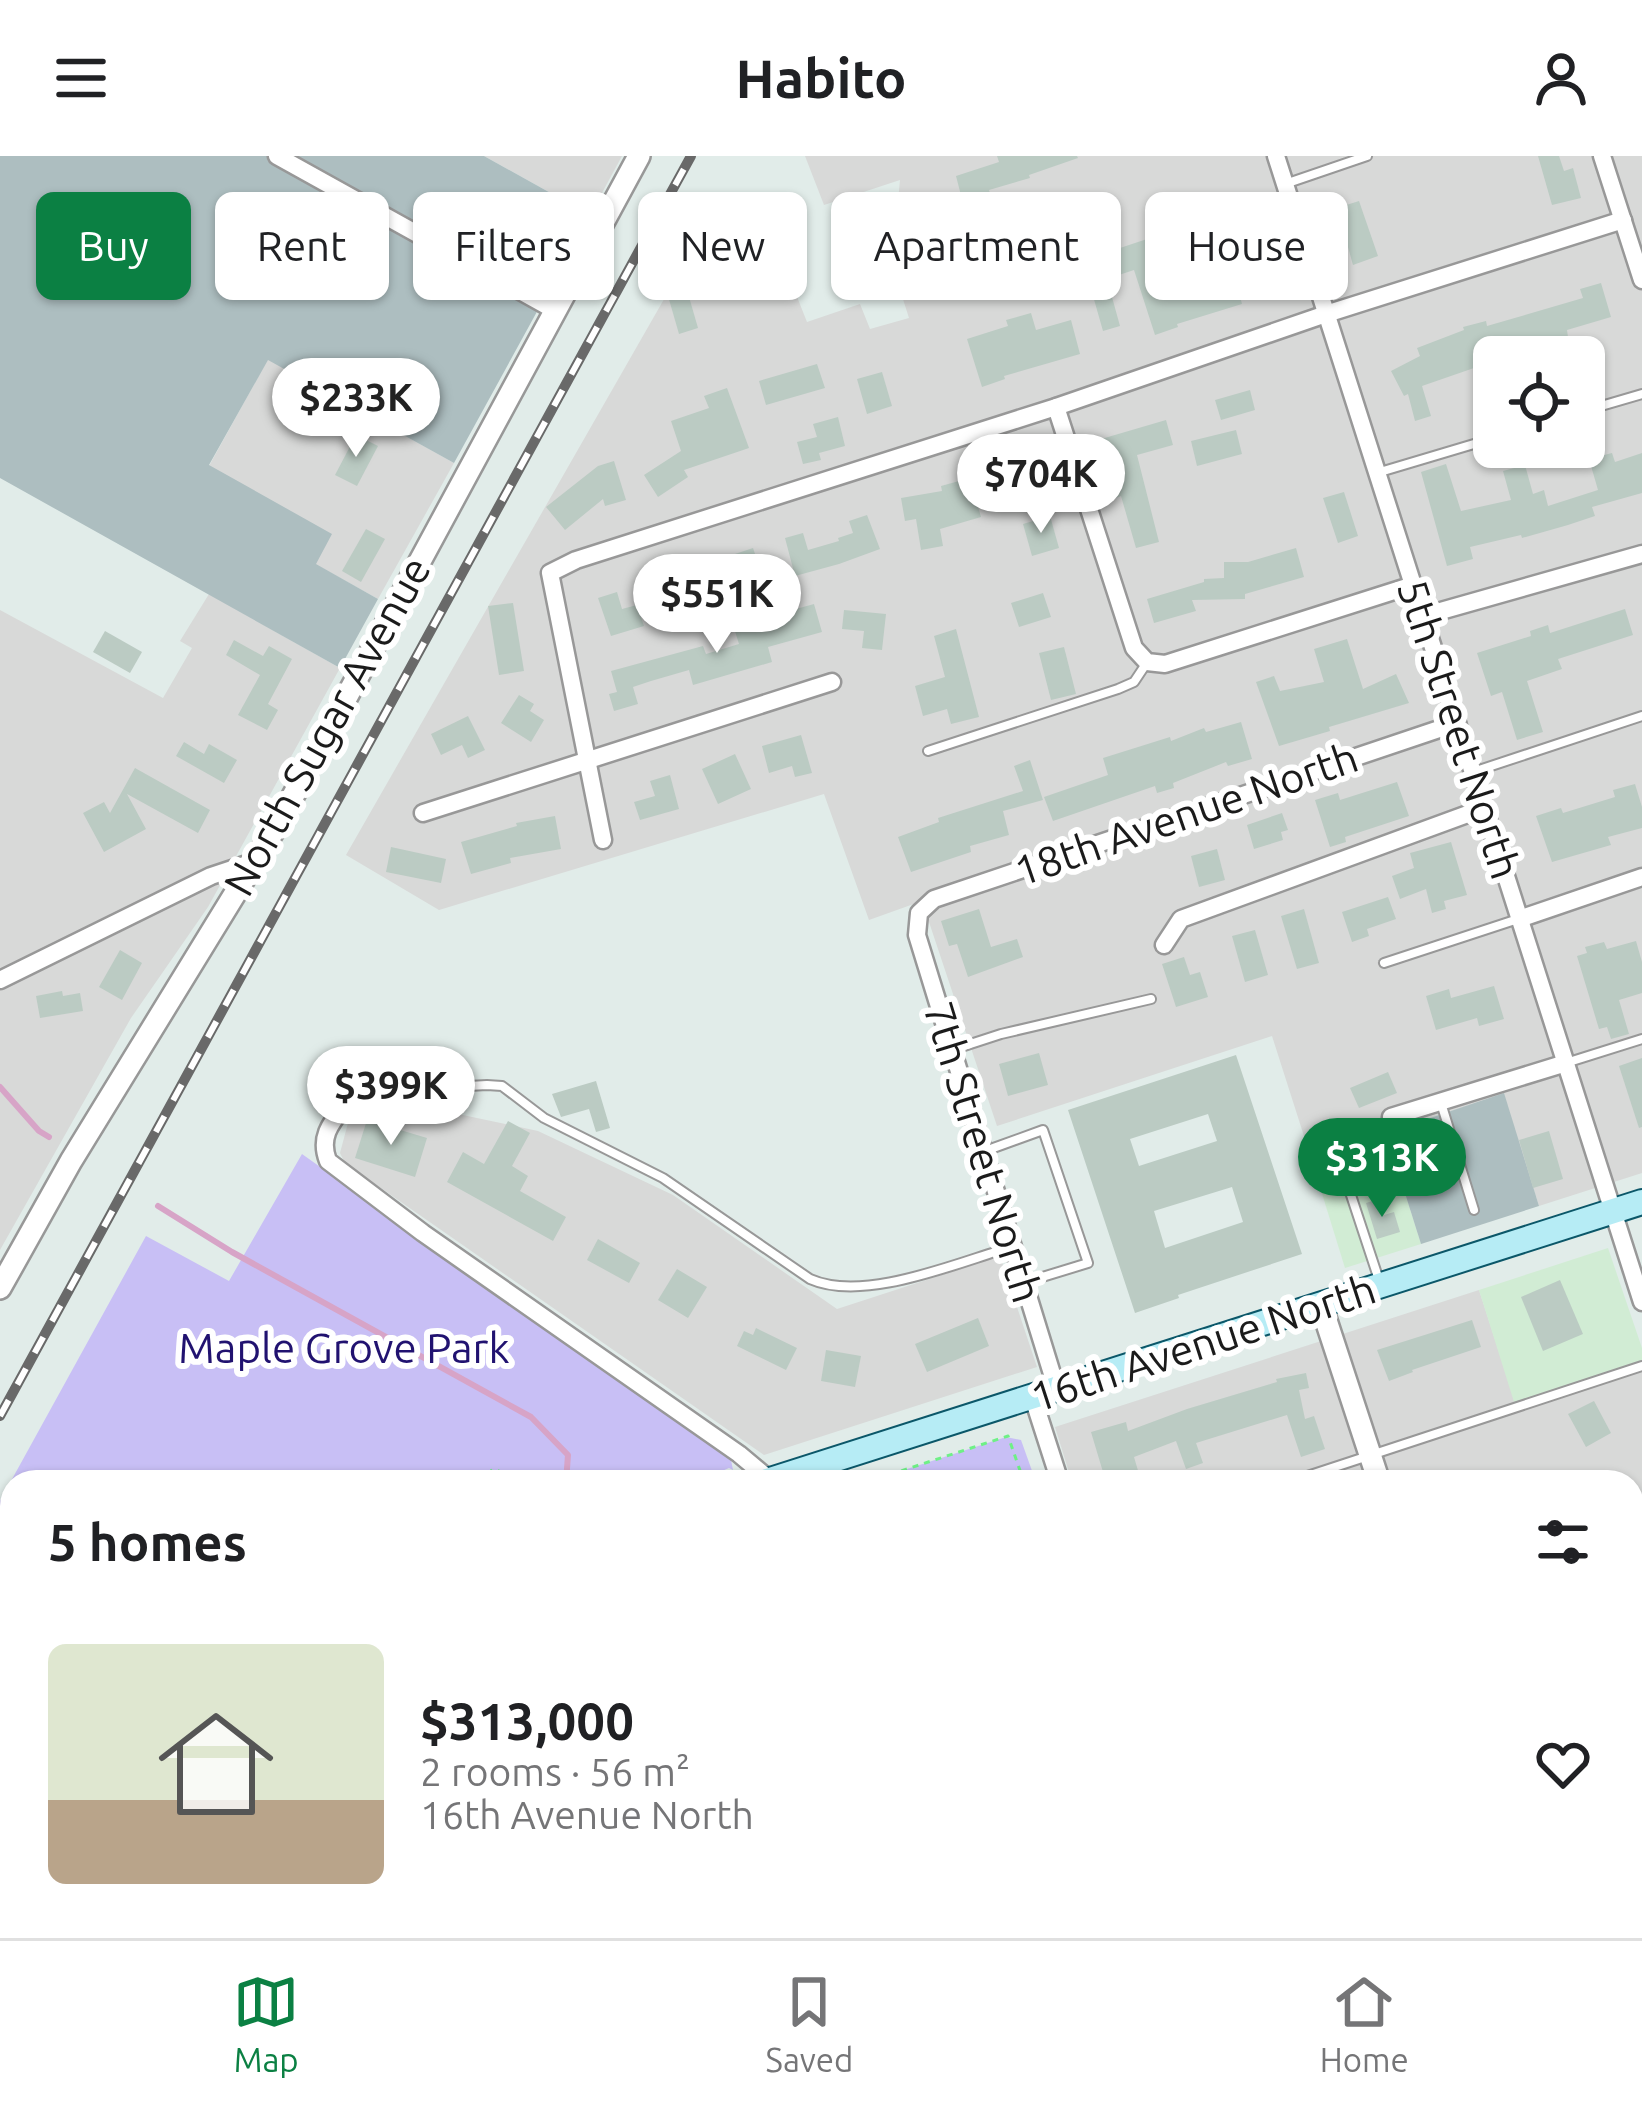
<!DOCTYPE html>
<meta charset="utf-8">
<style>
:root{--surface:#fff;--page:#f6f6f6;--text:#202124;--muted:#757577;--line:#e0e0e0;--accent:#0b8043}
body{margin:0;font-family:Ubuntu,sans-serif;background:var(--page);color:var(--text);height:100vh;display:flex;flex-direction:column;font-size:45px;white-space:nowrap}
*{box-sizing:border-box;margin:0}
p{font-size:39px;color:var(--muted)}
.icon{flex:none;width:66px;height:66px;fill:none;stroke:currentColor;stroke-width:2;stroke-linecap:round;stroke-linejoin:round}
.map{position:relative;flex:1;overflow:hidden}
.drawer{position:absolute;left:0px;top:1314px;width:1644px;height:468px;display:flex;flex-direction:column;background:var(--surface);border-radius:36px 36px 0 0;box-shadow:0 3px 9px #0004}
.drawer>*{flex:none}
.guide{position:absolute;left:36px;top:36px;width:1572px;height:108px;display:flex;gap:24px}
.fabs{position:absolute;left:1473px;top:180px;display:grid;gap:24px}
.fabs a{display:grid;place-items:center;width:132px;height:132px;border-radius:18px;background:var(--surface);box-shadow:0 3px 9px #0004;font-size:60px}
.price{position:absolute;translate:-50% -102px;padding:0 27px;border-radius:42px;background:#fff;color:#222;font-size:39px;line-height:78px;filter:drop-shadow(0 3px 6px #0008)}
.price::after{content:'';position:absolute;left:50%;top:72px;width:36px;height:27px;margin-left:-18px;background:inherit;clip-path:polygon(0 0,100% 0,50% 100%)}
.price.current{background:var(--accent);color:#fff}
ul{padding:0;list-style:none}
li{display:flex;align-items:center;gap:36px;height:300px;padding:0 48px}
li+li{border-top:3px solid var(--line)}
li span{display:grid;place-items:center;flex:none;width:336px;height:240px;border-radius:18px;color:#555}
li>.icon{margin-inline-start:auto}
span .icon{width:144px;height:144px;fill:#fffc;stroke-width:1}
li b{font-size:51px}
h2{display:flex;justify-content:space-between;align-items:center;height:144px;padding:0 48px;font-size:51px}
.chip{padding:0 42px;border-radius:18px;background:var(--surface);box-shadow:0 3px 9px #0004;font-size:42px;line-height:108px}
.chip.current{background:var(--accent);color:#fff}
header{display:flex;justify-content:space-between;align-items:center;height:156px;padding:0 48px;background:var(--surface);font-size:54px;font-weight:700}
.tabs{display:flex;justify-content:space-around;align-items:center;height:168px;border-top:3px solid var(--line);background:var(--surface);font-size:33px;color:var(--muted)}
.tabs a{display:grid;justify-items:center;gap:6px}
.tabs .current{color:var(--accent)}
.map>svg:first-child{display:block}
</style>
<header><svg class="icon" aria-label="menu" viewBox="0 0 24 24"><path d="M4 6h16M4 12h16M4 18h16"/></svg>Habito<svg class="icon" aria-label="person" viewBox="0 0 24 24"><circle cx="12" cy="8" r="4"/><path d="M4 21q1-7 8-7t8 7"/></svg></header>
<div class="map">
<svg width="1642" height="1782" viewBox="0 0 1642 1782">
<rect width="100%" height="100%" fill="#e1ece9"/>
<!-- residential -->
<g fill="#d8d9d8" fill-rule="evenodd">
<polygon points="484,0 622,0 590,59"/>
<path d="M805,0H1642V1017L1539,1050L1503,938L1311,1002L1272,880L997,970L922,745L869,764L824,638L439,754L346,699L691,96L769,70L807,166L860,148L870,173L909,162L892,109L900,24L824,49ZM1494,201H1584V291H1494Z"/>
<polygon points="268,203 454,307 378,443 315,408 331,379 209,310"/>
<polygon points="209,438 340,512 208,751 131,862 0,1094 0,454 163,542 192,492 180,485"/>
<polygon points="411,948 538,975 673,1039 837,1153 1000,1100 1037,1211 764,1299 345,1007 340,997 348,967 357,956 374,949"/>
<polygon points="1479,1134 1515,1245 1642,1204 1642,1782 1509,1782 1505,1770 1632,1770 1632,1326 1072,1326 1055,1271"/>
</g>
<!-- commercial -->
<g fill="#d1ecd4">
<polygon points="1386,977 1421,1088 1345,1112 1311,1002"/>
<polygon points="1608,1092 1642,1192 1642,1204 1514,1246 1479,1134"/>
</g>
<!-- education -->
<polygon fill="#d9fafc" points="1223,1770 1359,1770 1360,1772 1330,1782 1227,1782"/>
<!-- construction -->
<g fill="#adbec0">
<polygon points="0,0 484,0 590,59 454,307 268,204 209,309 332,378 316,408 378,443 340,512 0,322"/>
<polygon points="1504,937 1539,1050 1421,1088 1386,977"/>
</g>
<!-- park -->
<g fill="#c8bff5">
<polygon points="302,998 731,1304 733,1314 729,1312 696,1326 12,1326 12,1770 30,1770 23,1782 0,1782 0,1345 146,1080 229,1125"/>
<polygon points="1006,1281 1021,1284 1036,1326 867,1326"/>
<polygon points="89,1770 1183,1770 1187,1782 82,1782"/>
</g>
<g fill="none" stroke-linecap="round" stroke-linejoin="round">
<!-- stream -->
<g stroke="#d7a4c7" stroke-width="6">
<polyline points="0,931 39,975 49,981"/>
<polyline points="158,1050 232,1096 531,1261 568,1299 566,1326"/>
<polyline points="695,1782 695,1770"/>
</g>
</g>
<!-- building -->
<g fill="#bbcbc3" fill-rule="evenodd">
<polygon points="997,0 1077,0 1078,2 1029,19 1030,22 989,34 992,43 964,51 956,20 999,6"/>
<polygon points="1538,0 1559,0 1564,15 1573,12 1581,42 1552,49"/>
<polygon points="1359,45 1378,100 1353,109 1337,52"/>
<polygon points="1251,46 1263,86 1241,92 1230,53"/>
<polygon points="1150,82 1162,117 1189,110 1194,129 1233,118 1235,124 1271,110 1279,130 1241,144 1242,148 1177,168 1178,171 1155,179 1134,114 1107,123 1120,170 1103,175 1085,112 1110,105 1108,96"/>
<polygon points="685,127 698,172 679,178 666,133"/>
<polygon points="1601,127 1611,161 1567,174 1568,181 1494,201 1494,206 1490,207 1494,228 1479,232 1474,212 1422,230 1431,260 1415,265 1408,238 1404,240 1391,215 1420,200 1417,192 1464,174 1463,171 1486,165 1487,170 1583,142 1580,133"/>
<polygon points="1031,157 1036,174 1071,164 1080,198 1004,220 1005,223 982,231 967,183 1008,170 1006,164"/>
<polygon points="817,208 825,232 766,249 759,225"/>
<polygon points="882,216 892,250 867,258 857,223"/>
<polygon points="727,232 749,292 684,314 688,321 658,341 644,319 681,295 671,265 709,252 704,240"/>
<polygon points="1250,234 1255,254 1221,264 1215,244"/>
<polygon points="838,261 845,290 819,297 821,304 803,308 797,286 817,281 813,268"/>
<polygon points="1166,264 1173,289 1137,299 1159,386 1136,392 1121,340 1116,342 1105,303 1097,306 1091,286"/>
<polygon points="1236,274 1242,298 1197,310 1191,285"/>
<polygon points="356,279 378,290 357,330 335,319"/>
<polygon points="1036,294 1043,317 1013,325 1006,303"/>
<polygon points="1612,297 1615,306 1642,297 1642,337 1592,351 1595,360 1568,369 1522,382 1521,379 1470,391 1473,403 1447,410 1421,316 1446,308 1461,355 1511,344 1503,315 1525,309 1533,338 1544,334 1548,350 1598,334 1589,303"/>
<polygon points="614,305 626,344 605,350 603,343 565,374 546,351 598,310"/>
<polygon points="970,322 981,361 940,373 943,390 921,394 916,363 905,365 901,342 942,335 941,330"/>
<polygon points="1344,336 1358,380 1338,387 1323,342"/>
<polygon points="867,359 880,393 839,408 795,420 785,382 803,377 808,394 839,385 838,382 853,377 849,365"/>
<polygon points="1050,360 1059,392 1032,400 1023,368"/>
<polygon points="366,373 385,383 361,426 342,415"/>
<polygon points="753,392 766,430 671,460 660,422 679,416 684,433 724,422 724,419 740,414 735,398"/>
<polygon points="1296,392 1304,421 1245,438 1245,443 1192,444 1196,455 1154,467 1147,443 1204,426 1204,423 1224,422 1224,406 1248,406"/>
<polygon points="617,436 622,453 637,449 644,470 611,480 598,442"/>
<polygon points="1043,437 1051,461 1019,471 1011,447"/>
<polygon points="513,447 524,515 499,519 488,450"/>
<polygon points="814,448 822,476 768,491 772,506 693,529 689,514 651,525 633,531 638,548 614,555 609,538 617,536 611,515 703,490 706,498 739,488 734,472 750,467 753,475 780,466 778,458"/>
<polygon points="1625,453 1633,479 1558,503 1562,513 1527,525 1543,576 1517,584 1502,536 1491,540 1477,497 1531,480 1530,475 1548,469 1550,477"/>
<polygon points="844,454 886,458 882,494 862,492 864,475 842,473"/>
<polygon points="956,473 979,561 951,568 947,553 923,560 915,530 945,521 934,480"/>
<polygon points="105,475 142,496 130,517 93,496"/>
<polygon points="1347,483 1363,533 1396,518 1409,547 1329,571 1330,575 1279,590 1256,526 1274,520 1280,535 1324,526 1314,493"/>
<polygon points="234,484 263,500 269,490 292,503 268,548 278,554 267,574 238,559 260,519 226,499"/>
<polygon points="1064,491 1076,538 1051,544 1039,497"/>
<polygon points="519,539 534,548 530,555 544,564 531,586 501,567"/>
<polygon points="468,560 485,594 468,602 462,589 441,599 431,578"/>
<polygon points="1241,566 1252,603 1228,610 1226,606 1173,627 1174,632 1157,637 1155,630 1053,665 1044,641 1108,619 1103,602 1170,581 1171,585 1204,572 1206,576"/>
<polygon points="801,579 812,617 795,621 792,610 769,617 762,590"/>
<polygon points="184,586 204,598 209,588 237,604 224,627 176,600"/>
<polygon points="735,598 751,633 718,648 702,613"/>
<polygon points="1030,604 1043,644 1003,655 1009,679 970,690 971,696 911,716 898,681 939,666 938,662 1023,635 1014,610"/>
<polygon points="135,612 210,654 198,677 127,638 146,673 104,696 83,657 104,646 110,657"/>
<polygon points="670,619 679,653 640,664 634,646 655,640 650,625"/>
<polygon points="1397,626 1409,660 1345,681 1346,686 1330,691 1315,644 1338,637 1340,644"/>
<polygon points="1635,628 1642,651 1642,672 1608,681 1611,689 1552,706 1536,660 1561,652 1563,657 1615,641 1613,634"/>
<polygon points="1282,657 1288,674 1281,676 1283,684 1254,693 1247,669"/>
<polygon points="555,660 561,693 510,702 511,707 471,718 461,686 517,670 516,667"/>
<polygon points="1451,686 1467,739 1444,745 1446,753 1432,757 1426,733 1400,743 1392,720 1414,712 1410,697"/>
<polygon points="391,691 446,703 441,727 386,716"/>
<polygon points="1217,693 1225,724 1199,731 1191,700"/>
<polygon points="1388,741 1396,763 1367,773 1369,780 1352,786 1342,756"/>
<polygon points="979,753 991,791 1017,783 1023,801 968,821 957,788 949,790 941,765"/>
<polygon points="1304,753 1319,807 1297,813 1281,760"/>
<polygon points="1255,774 1268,819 1245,826 1232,780"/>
<polygon points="1636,785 1642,806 1642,837 1619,844 1629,878 1611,883 1607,871 1599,873 1577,800 1587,797 1585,791 1604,786 1607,793"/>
<polygon points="120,794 142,807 122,844 99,831"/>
<polygon points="1184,801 1190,819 1200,816 1208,841 1176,851 1162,808"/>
<polygon points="1494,830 1504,863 1479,870 1477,862 1436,874 1426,840 1449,833 1451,842"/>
<polygon points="62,835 63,840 80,837 83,855 40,862 36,840"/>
<polygon points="1039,897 1048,929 1008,940 999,908"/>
<path d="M1236,899L1302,1098L1178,1139L1179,1142L1135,1157L1068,954ZM1208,958L1217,985L1139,1010L1130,983ZM1232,1031L1243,1066L1165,1092L1154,1055Z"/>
<polygon points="1642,902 1642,971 1639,972 1619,910"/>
<polygon points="1388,916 1397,937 1359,952 1350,932"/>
<polygon points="596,925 610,972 596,976 589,953 561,961 552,938"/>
<polygon points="367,964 427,982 415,1021 355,1002"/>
<polygon points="508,965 530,977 512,1010 528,1020 520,1035 566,1061 553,1085 447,1026 463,996 484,1008"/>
<polygon points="1549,975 1563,1023 1533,1032 1519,984"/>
<polygon points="1379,1043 1384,1059 1394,1056 1400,1076 1377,1083 1366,1047"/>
<polygon points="598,1083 640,1107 629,1127 587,1104"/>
<polygon points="677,1113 707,1131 688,1162 658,1144"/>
<polygon points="1560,1124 1583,1178 1543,1195 1521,1141"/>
<polygon points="978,1162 989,1190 927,1216 915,1188"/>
<polygon points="1472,1164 1481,1191 1412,1214 1413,1216 1389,1225 1377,1194"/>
<polygon points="756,1172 797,1192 786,1214 737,1190 744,1175 753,1179"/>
<polygon points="826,1194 861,1200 855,1231 821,1225"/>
<polygon points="1306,1217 1309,1232 1299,1234 1305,1263 1314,1260 1325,1293 1301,1301 1287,1259 1196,1287 1203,1307 1186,1313 1176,1285 1134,1301 1139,1318 1134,1319 1136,1326 1106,1326 1091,1276 1126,1266 1128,1275 1187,1253 1277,1226 1276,1223"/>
<polygon points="1594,1245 1611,1277 1586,1291 1568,1258"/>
</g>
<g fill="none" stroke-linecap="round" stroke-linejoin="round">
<defs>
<g id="service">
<polyline points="1285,28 1367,0"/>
<polyline points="1584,255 1642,238"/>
<polyline points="1380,316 1494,282"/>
<polyline points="928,595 1118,533 1134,526 1146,508"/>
<polyline points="1473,616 1642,560"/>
<polyline points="1384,807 1518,763"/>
<polyline points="955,893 1001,878 1151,843"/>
<polyline points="1569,906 1642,883"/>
<polyline points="1441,947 1474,1054"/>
<path d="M344,950L371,942L432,932L487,929L502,930L544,962L663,1022L810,1123C864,1147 956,1107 1011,1091"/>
<polyline points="985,995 1043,974 1088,1107 1026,1126"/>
<polyline points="1380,1127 1348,1030 1387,1014"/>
<polyline points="1289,1326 1642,1210"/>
<polyline points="1632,1536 1642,1532"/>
<polyline points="1467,1770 1471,1782"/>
</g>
<g id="minor">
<polyline points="277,0 556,155"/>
<polyline points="1276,0 1642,1146"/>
<polyline points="1602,0 1642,124"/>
<polyline points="1056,251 1134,492 1147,506 1165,508 1413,429"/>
<polyline points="1423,460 1642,398"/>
<polyline points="423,657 832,526"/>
<polyline points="603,684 550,417 576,404 1056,251 1326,158 1623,64"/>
<polyline points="1519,763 1642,721"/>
<polyline points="1164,789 1181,763 1484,652"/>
<polyline points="0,824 211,720 253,706"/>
<path d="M344,950C330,968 319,982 328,1005L423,1077L739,1298L770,1324"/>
<polyline points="1391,961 1566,907"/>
<polyline points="1057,1234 917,779 919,757 934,743 1457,567"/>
<polyline points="1033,1242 1060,1326"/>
<polyline points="1632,1371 1642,1367"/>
<polyline points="0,1566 12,1561"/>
<polyline points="1632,1700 1642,1696"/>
<polyline points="490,1770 497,1782"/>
<polyline points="1202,1770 1206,1782"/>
<polyline points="1022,1782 1041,1770"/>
<polyline points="1369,1782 1409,1770"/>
</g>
<g id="tertiary">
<polyline points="0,1132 71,1005 279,666 639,0"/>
<polyline points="1321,1149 1379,1326"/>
<polyline points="1522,1770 1526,1782"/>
</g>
<g id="secondary">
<polyline points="764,1326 1642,1046"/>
<polyline points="46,1782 53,1770"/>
</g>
</defs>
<!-- service casing -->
<use href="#service" stroke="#989898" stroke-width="12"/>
<!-- minor casing -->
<use href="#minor" stroke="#989898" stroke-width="21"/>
<!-- tertiary casing -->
<use href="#tertiary" stroke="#989898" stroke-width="26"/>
<!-- secondary casing -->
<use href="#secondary" stroke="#0b5769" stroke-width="28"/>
<!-- path -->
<g stroke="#6ef086" stroke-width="3" stroke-dasharray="6 6" stroke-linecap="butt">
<polyline points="479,1326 493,1313 516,1321"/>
<polyline points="867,1326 1008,1280 1024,1326"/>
<polyline points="880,1770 911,1782"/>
<polyline points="1170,1770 1174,1782"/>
</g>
<!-- service -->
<use href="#service" stroke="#fff" stroke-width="8"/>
<!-- minor -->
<use href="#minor" stroke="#fff" stroke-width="16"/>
<!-- tertiary -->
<use href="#tertiary" stroke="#fff" stroke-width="21"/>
<!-- secondary -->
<use href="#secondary" stroke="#b6ecf5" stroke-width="24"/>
<defs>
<polyline id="rail" points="0,1260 691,0"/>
</defs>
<!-- rail casing -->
<use href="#rail" stroke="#696969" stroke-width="10"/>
<!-- rail -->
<use href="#rail" stroke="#fff" stroke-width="6" stroke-dasharray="18" stroke-linecap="butt"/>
</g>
<g text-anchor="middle" stroke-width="12" stroke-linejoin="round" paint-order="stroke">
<!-- street labels -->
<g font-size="42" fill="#1b1b1b" stroke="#fff">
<text transform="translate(327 570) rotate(-61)" y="15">North Sugar Avenue</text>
<text transform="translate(1459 573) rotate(72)" y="15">5th Street North</text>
<text transform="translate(1186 658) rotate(-19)" y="15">18th Avenue North</text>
<text transform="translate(983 996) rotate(73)" y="15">7th Street North</text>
<text transform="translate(1203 1187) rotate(-18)" y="15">16th Avenue North</text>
</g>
<!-- park labels -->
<g font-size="42" fill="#211270" stroke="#fff">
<text x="344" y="1207">Maple Grove Park</text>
</g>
</g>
</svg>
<div class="fabs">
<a><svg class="icon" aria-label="locate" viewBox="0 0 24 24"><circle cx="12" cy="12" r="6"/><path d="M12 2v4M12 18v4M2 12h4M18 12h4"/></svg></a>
</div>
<b class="price" style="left:356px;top:304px">$233K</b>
<b class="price" style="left:1041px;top:380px">$704K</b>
<b class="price" style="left:717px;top:500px">$551K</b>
<b class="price" style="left:391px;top:992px">$399K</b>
<b class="price current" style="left:1382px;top:1064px">$313K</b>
<div class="guide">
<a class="chip current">Buy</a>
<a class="chip">Rent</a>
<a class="chip">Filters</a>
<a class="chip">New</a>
<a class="chip">Apartment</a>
<a class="chip">House</a>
</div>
<section class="drawer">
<h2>5 homes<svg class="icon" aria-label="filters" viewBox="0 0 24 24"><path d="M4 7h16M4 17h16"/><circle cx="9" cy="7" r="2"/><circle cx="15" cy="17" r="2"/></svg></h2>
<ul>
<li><span style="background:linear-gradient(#dfe7d0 65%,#b9a48a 0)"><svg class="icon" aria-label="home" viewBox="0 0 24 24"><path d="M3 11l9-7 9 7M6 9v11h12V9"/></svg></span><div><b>$313,000</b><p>2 rooms · 56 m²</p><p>16th Avenue North</p></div><svg class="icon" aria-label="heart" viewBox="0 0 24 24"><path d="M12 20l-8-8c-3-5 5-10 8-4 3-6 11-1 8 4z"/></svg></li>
</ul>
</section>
</div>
<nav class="tabs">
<a class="current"><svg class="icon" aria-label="map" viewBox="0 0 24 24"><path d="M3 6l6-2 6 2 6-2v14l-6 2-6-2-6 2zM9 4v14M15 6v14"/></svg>Map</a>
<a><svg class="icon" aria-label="saved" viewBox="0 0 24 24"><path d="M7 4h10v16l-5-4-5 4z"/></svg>Saved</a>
<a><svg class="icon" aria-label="home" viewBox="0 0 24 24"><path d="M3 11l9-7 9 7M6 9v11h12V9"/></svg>Home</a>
</nav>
